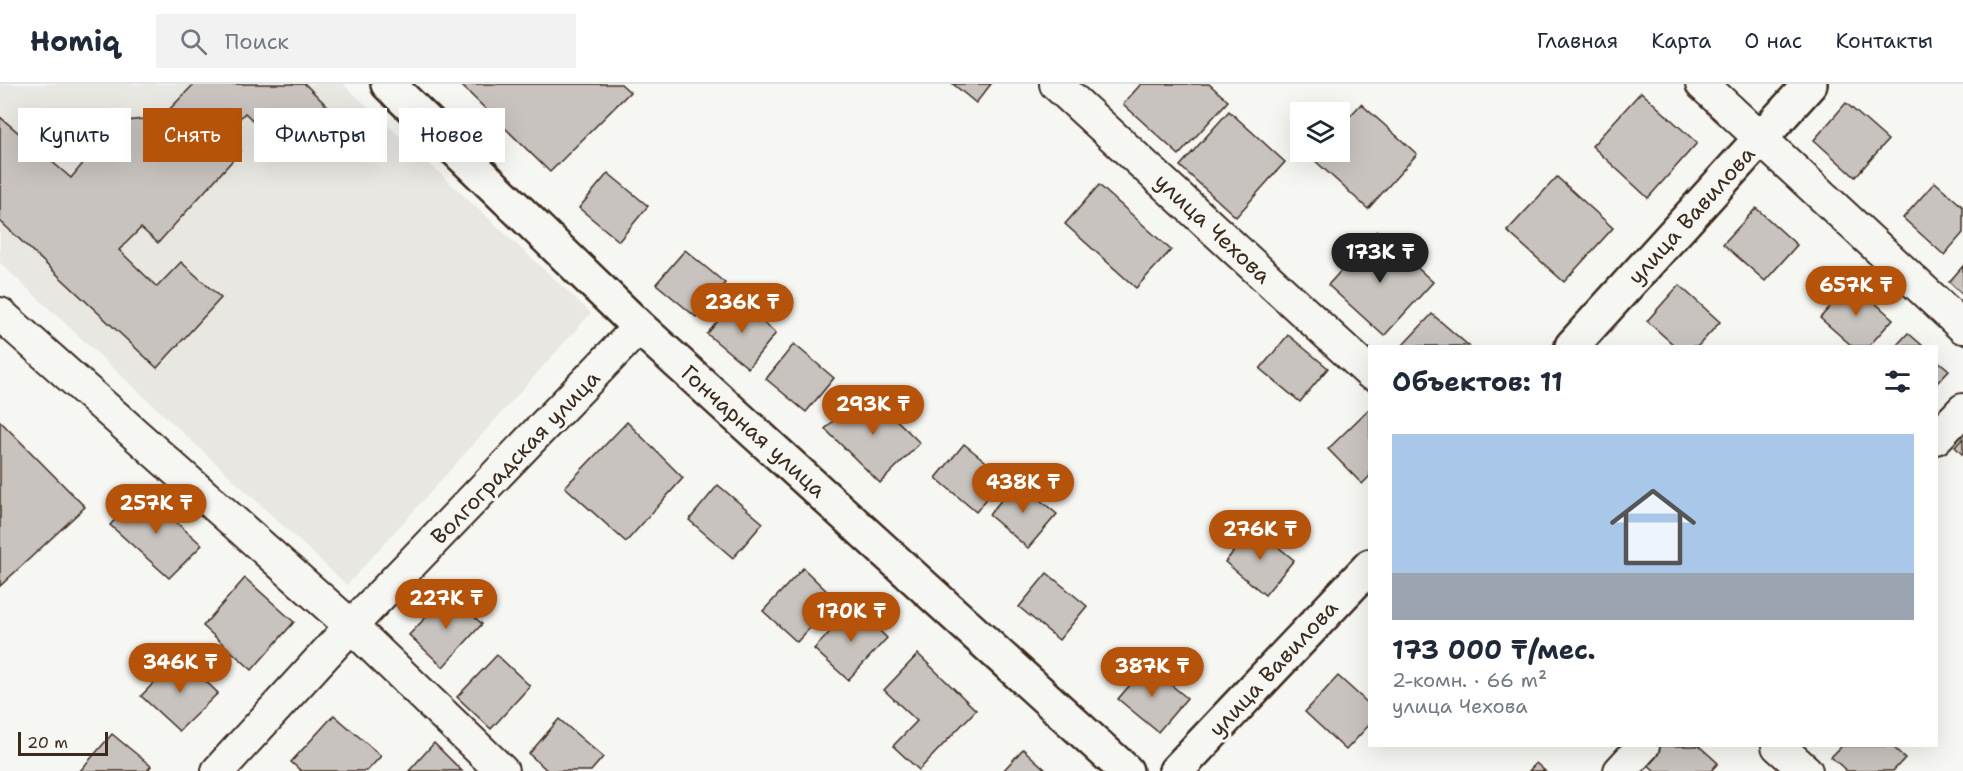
<!DOCTYPE html>
<html lang="ru">
<meta charset="utf-8">
<style>
:root{--surface:#fff;--page:#f2f2f3;--text:#1f2937;--muted:#747a83;--line:#e0e1e3;--accent:#b45309}
body{margin:0;font-family:"Shantell Sans",sans-serif;background:var(--page);color:var(--text);height:100vh;display:flex;flex-direction:column;font-size:22px;white-space:nowrap}
*{box-sizing:border-box;margin:0}
p{font-size:20px;color:var(--muted)}
.icon{flex:none;width:33px;height:33px;fill:none;stroke:currentColor;stroke-width:2;stroke-linecap:round;stroke-linejoin:round}
.map{position:relative;flex:1;overflow:hidden}
.panel{position:absolute;left:1368px;top:261px;width:570px;height:402px;display:flex;flex-direction:column;background:var(--surface);border-radius:0px;box-shadow:0 6px 24px #0002}
.panel>*{flex:none}
.banner{position:absolute;left:18px;top:24px;width:570px;height:54px;display:flex;gap:12px}
.fabs{position:absolute;left:1290px;top:18px;display:grid;gap:12px}
.fabs a{display:grid;place-items:center;width:60px;height:60px;border-radius:0px;background:var(--surface);box-shadow:0 6px 24px #0002;font-size:30px}
.scale{position:absolute;left:18px;bottom:15px;width:90px;box-sizing:border-box;padding-left:6px;border:3px solid #3b2a1e;border-top:0;font-size:16px;line-height:21px;white-space:nowrap;color:#3b2a1e;-webkit-text-stroke:4px #f6f6f2;paint-order:stroke}
.price{position:absolute;translate:-50% -51px;padding:0 14px;border-radius:21px;background:var(--accent);color:#fff;font-size:20px;line-height:39px;filter:drop-shadow(0 2px 3px #0008)}
.price::after{content:'';position:absolute;left:50%;top:36px;width:18px;height:14px;margin-left:-9px;background:inherit;clip-path:polygon(0 0,100% 0,50% 100%)}
.price.selected{background:#222;color:#fff}
ul{padding:0;list-style:none}
li{display:grid;align-content:center;gap:12px;height:318px;padding:0 24px}
li span{display:grid;place-items:center;height:186px;border-radius:0px;color:#555}
li>.icon{margin-inline-start:auto}
span .icon{width:108px;height:108px;fill:#fffc;stroke-width:1}
li b{font-size:26px}
h2{display:flex;justify-content:space-between;align-items:center;height:72px;padding:0 24px;font-size:26px}
.chip{padding:0 21px;border-radius:0px;background:var(--surface);box-shadow:0 6px 24px #0002;font-size:21px;line-height:54px}
.chip.selected{background:var(--accent);color:#fff}
header{display:flex;align-items:center;gap:36px;box-sizing:border-box;height:84px;padding:0 30px;background:var(--surface);border-bottom:2px solid var(--line)}
header strong{font-size:28px}
nav{display:flex;gap:33px;margin-inline-start:auto;font-size:21px}
.search{width:420px;height:54px;background:var(--page);display:flex;align-items:center;gap:15px;box-sizing:border-box;padding:0 21px;border-radius:0px;color:var(--muted);font-size:22px}
.map>svg:first-child{display:block}
</style>
<header>
<strong>Homiq</strong>
<div class="search"><svg class="icon" aria-label="search" viewBox="0 0 24 24"><circle cx="10" cy="10" r="6"/><path d="M15 15l6 6"/></svg>Поиск</div>
<nav><a>Главная</a><a>Карта</a><a>О нас</a><a>Контакты</a></nav>
</header>
<div class="map">
<svg width="1963" height="687" viewBox="0 0 1963 687">
<rect width="100%" height="100%" fill="#f6f6f2"/>
<filter id="ink" filterUnits="userSpaceOnUse"><feTurbulence type="fractalNoise" baseFrequency=".0167" numOctaves="2"/><feDisplacementMap in="SourceGraphic" scale="12" xChannelSelector="R" yChannelSelector="G"/><feConvolveMatrix kernelMatrix="1 2 1 2 8 2 1 2 1" color-interpolation-filters="sRGB"/></filter>
<g filter="url(#ink)">
<!-- built -->
<polygon fill="#e8e7e2" points="0,0 343,0 591,229 347,501 0,179"/>
<!-- building -->
<g fill="#c8c3be" stroke="#3b2a1e" stroke-width="1.5">
<polygon points="194,0 305,0 337,32 294,76 245,29 223,52 241,67 158,159 141,144 119,166 157,203 181,178 221,214 157,284 0,137 0,33 71,94 117,38 162,33"/>
<polygon points="460,0 621,0 630,8 550,88"/>
<polygon points="953,0 991,0 976,19"/>
<polygon points="1141,0 1209,0 1228,17 1179,71 1123,20"/>
<polygon points="1641,8 1697,59 1648,114 1592,62"/>
<polygon points="1846,19 1888,56 1855,93 1814,56"/>
<polygon points="1361,20 1417,70 1368,125 1312,74 1317,68 1340,68 1340,43"/>
<polygon points="1229,27 1285,78 1236,133 1180,82"/>
<polygon points="608,89 648,122 619,157 579,124"/>
<polygon points="1557,93 1613,144 1564,198 1507,147"/>
<polygon points="1935,98 1963,123 1963,149 1944,171 1903,134"/>
<polygon points="1099,101 1171,166 1136,204 1065,140"/>
<polygon points="1756,124 1797,161 1765,197 1723,160"/>
<polygon points="1377,147 1433,198 1384,252 1328,201"/>
<polygon points="685,166 725,199 696,233 656,200"/>
<polygon points="1963,182 1963,211 1949,198"/>
<polygon points="1852,198 1893,235 1869,262 1852,262 1820,234"/>
<polygon points="1679,201 1720,238 1698,262 1675,262 1647,237"/>
<polygon points="736,216 776,249 748,284 707,250"/>
<polygon points="1432,230 1469,262 1402,262"/>
<polygon points="1908,249 1923,262 1896,262"/>
<polygon points="1288,251 1328,284 1300,318 1260,285"/>
<polygon points="794,260 834,294 806,328 766,295"/>
<polygon points="1936,275 1949,286 1936,300"/>
<polygon points="865,305 920,359 880,399 825,345"/>
<polygon points="1370,324 1370,392 1362,400 1328,365"/>
<polygon points="0,337 85,423 0,502"/>
<polygon points="627,338 683,394 626,458 565,403"/>
<polygon points="1963,354 1963,371 1955,363"/>
<polygon points="964,360 1005,393 976,428 936,394"/>
<polygon points="1017,397 1057,430 1028,464 989,431"/>
<polygon points="718,401 763,439 733,474 689,436"/>
<polygon points="142,408 202,461 169,494 110,441"/>
<polygon points="1254,443 1294,476 1265,511 1225,478"/>
<polygon points="803,484 836,516 797,558 763,527"/>
<polygon points="1047,489 1087,522 1059,556 1019,523"/>
<polygon points="245,494 294,538 252,586 203,542"/>
<polygon points="449,509 482,540 443,583 409,551"/>
<polygon points="854,522 887,554 848,596 814,565"/>
<polygon points="918,570 976,626 919,686 893,662 917,637 884,606"/>
<polygon points="497,571 530,602 491,645 457,613"/>
<polygon points="180,572 218,609 179,647 141,612"/>
<polygon points="1147,581 1187,614 1158,648 1118,615"/>
<polygon points="1338,592 1370,621 1370,640 1346,666 1305,628"/>
<polygon points="334,631 381,672 367,687 301,687 291,678"/>
<polygon points="559,635 603,673 591,687 548,687 529,670"/>
<polygon points="112,650 151,682 147,687 80,687"/>
<polygon points="434,659 462,687 409,687"/>
<polygon points="1660,662 1699,662 1718,679 1711,687 1655,687 1645,678"/>
<polygon points="1842,662 1892,662 1905,674 1893,687 1847,687 1831,673"/>
<polygon points="1023,665 1047,687 1003,687"/>
<polygon points="1536,679 1545,687 1529,687"/>
</g>
<g fill="none" stroke-linecap="round" stroke-linejoin="round">
<defs>
<g id="street">
<polyline points="1056,0 1370,289"/>
<polyline points="1702,0 1963,243"/>
<polyline points="0,230 351,542 502,687"/>
<polyline points="1936,354 1963,326"/>
<polyline points="1778,662 1806,687"/>
<polyline points="218,687 351,542 639,243"/>
<polyline points="1620,687 1643,662"/>
</g>
<g id="secondary">
<polyline points="388,0 639,243 1126,687"/>
<polyline points="1572,262 1810,0"/>
<polyline points="1176,687 1370,482"/>
</g>
</defs>
<!-- street casing -->
<use href="#street" stroke="#3b2a1e" stroke-width="36"/>
<!-- secondary casing -->
<use href="#secondary" stroke="#3b2a1e" stroke-width="38"/>
<!-- street -->
<use href="#street" stroke="#f6f6f2" stroke-width="32"/>
<!-- secondary -->
<use href="#secondary" stroke="#f6f6f2" stroke-width="33"/>
</g>
</g>
<g text-anchor="middle" stroke-width="6" stroke-linejoin="round" paint-order="stroke">
<!-- street labels -->
<g font-size="22" fill="#3b2a1e" stroke="#f6f6f2">
<text transform="translate(1691 131) rotate(-48)" y="8">улица Вавилова</text>
<text transform="translate(1213 144) rotate(43)" y="8">улица Чехова</text>
<text transform="translate(754 347) rotate(42)" y="8">Гончарная улица</text>
<text transform="translate(515 373) rotate(-46)" y="8">Волгоградская улица</text>
<text transform="translate(1273 584) rotate(-47)" y="8">улица Вавилова</text>
</g>
</g>
</svg>
<div class="fabs">
<a><svg class="icon" aria-label="layers" viewBox="0 0 24 24"><path d="M12 4l9 5-9 5-9-5zM3 14l9 5 9-5"/></svg></a>
</div>
<div class="scale">20 m</div>
<b class="price selected" style="left:1380px;top:200px">173K ₸</b>
<b class="price" style="left:1856px;top:233px">657K ₸</b>
<b class="price" style="left:742px;top:250px">236K ₸</b>
<b class="price" style="left:873px;top:352px">293K ₸</b>
<b class="price" style="left:1023px;top:430px">438K ₸</b>
<b class="price" style="left:156px;top:451px">257K ₸</b>
<b class="price" style="left:1260px;top:477px">276K ₸</b>
<b class="price" style="left:446px;top:546px">227K ₸</b>
<b class="price" style="left:851px;top:559px">170K ₸</b>
<b class="price" style="left:180px;top:610px">346K ₸</b>
<b class="price" style="left:1152px;top:614px">387K ₸</b>
<div class="banner">
<a class="chip">Купить</a>
<a class="chip selected">Снять</a>
<a class="chip">Фильтры</a>
<a class="chip">Новое</a>
</div>
<section class="panel">
<h2>Объектов: 11<svg class="icon" aria-label="filters" viewBox="0 0 24 24"><path d="M4 7h16M4 17h16"/><circle cx="9" cy="7" r="2"/><circle cx="15" cy="17" r="2"/></svg></h2>
<ul>
<li><span style="background:linear-gradient(#a9c7e8 75%,#9aa5b1 0)"><svg class="icon" aria-label="home" viewBox="0 0 24 24"><path d="M3 11l9-7 9 7M6 9v11h12V9"/></svg></span><div><b>173 000 ₸/мес.</b><p>2-комн. · 66 m²</p><p>улица Чехова</p></div></li>
</ul>
</section>
</div>
